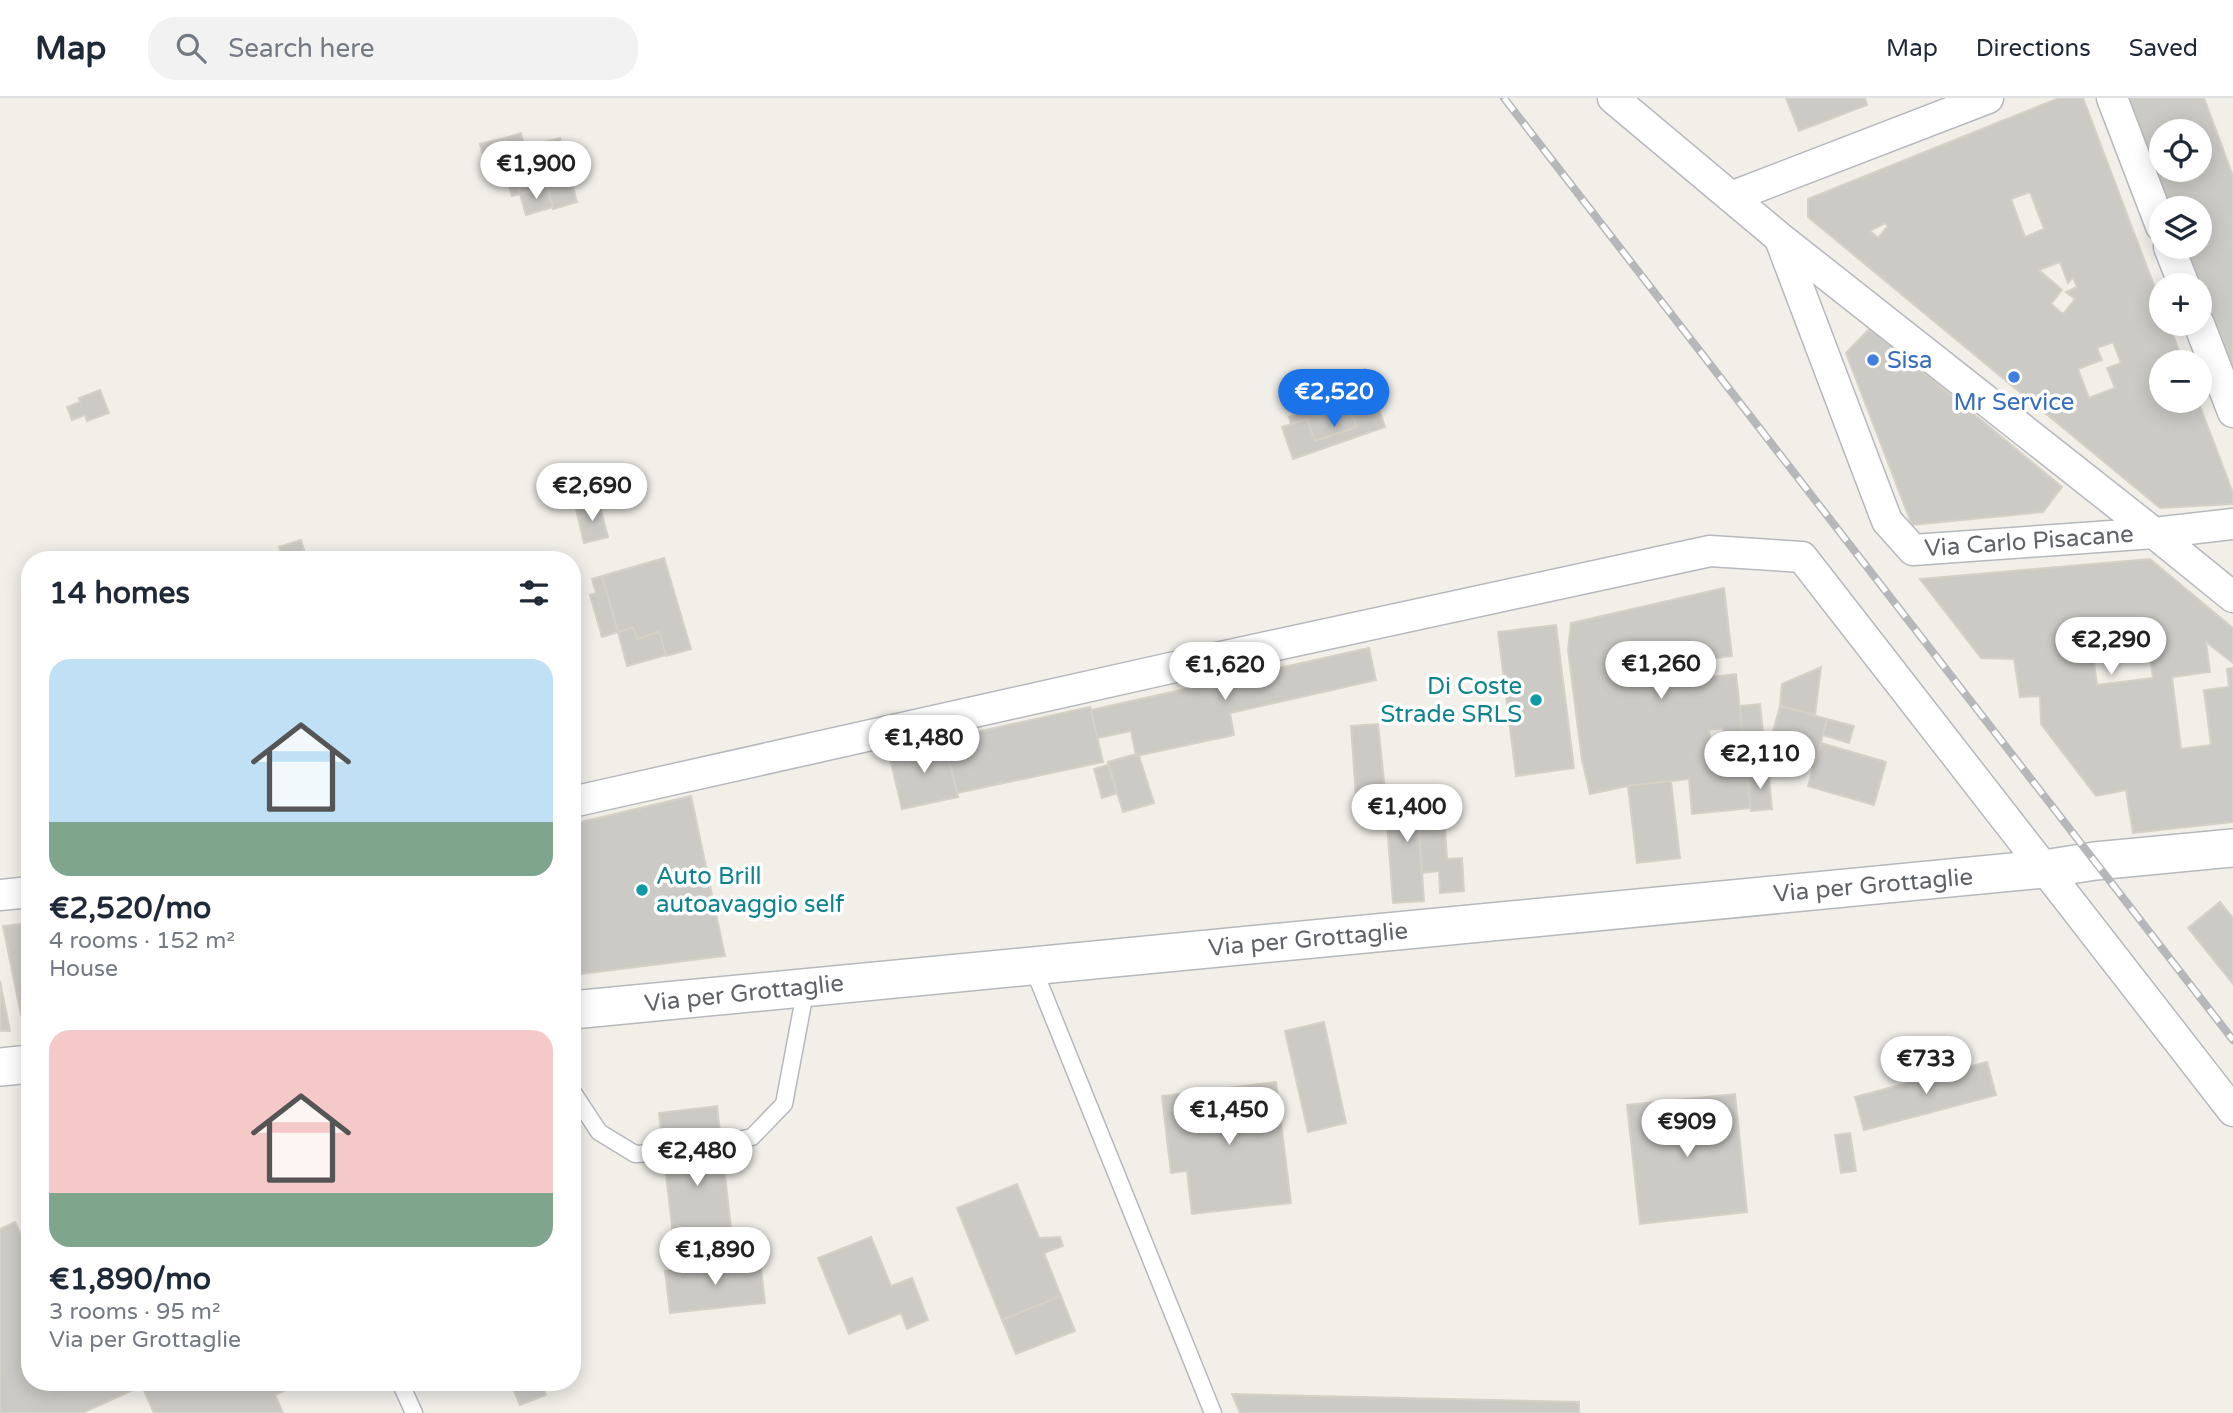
<!DOCTYPE html>
<meta charset="utf-8">
<style>
:root{--surface:#fff;--page:#f2f2f3;--text:#1f2937;--muted:#747a83;--line:#e0e1e3;--accent:#1a73e8}
body{margin:0;font-family:"Varela Round",sans-serif;background:var(--page);color:var(--text);height:100vh;display:flex;flex-direction:column;font-size:26px;white-space:nowrap}
*{box-sizing:border-box;margin:0}
p{font-size:23px;color:var(--muted)}
.icon{flex:none;width:38px;height:38px;fill:none;stroke:currentColor;stroke-width:2;stroke-linecap:round;stroke-linejoin:round}
.map{position:relative;flex:1;overflow:hidden}
.sheet{position:absolute;left:21px;top:453px;width:560px;height:840px;display:flex;flex-direction:column;background:var(--surface);border-radius:28px;box-shadow:0 4px 18px #0003}
.sheet>*{flex:none}
.buttons{position:absolute;left:2149px;top:21px;display:grid;gap:14px}
.buttons a{display:grid;place-items:center;width:63px;height:63px;border-radius:50%;background:var(--surface);box-shadow:0 4px 18px #0003;font-size:35px}
.price{position:absolute;translate:-50% -60px;padding:0 16px;border-radius:24px;background:#fff;color:#222;font-size:23px;line-height:46px;filter:drop-shadow(0 2px 4px #0008)}
.price::after{content:'';position:absolute;left:50%;top:42px;width:21px;height:16px;margin-left:-10px;background:inherit;clip-path:polygon(0 0,100% 0,50% 100%)}
.price.on{background:var(--accent);color:#fff}
ul{padding:0;list-style:none}
li{display:grid;align-content:center;gap:14px;height:371px;padding:0 28px}
li span{display:grid;place-items:center;height:217px;border-radius:21px;color:#555}
li>.icon{margin-inline-start:auto}
span .icon{width:126px;height:126px;fill:#fffc;stroke-width:1}
li b{font-size:30px}
h2{display:flex;justify-content:space-between;align-items:center;height:84px;padding:0 28px;font-size:30px}
header{display:flex;align-items:center;gap:42px;box-sizing:border-box;height:98px;padding:0 35px;background:var(--surface);border-bottom:2px solid var(--line)}
header strong{font-size:33px}
nav{display:flex;gap:38px;margin-inline-start:auto;font-size:24px}
.search{width:490px;height:63px;background:var(--page);display:flex;align-items:center;gap:18px;box-sizing:border-box;padding:0 24px;border-radius:28px;color:var(--muted);font-size:26px}
.map>svg:first-child{display:block}
</style>
<header>
<strong>Map</strong>
<div class="search"><svg class="icon" aria-label="search" viewBox="0 0 24 24"><circle cx="10" cy="10" r="6"/><path d="M15 15l6 6"/></svg>Search here</div>
<nav><a>Map</a><a>Directions</a><a>Saved</a></nav>
</header>
<div class="map">
<svg width="2233" height="1315" viewBox="0 0 2233 1315">
<rect width="100%" height="100%" fill="#f1efe8"/>
<!-- building -->
<g fill="#cccac5" stroke="#d6d1c6" stroke-width="2" fill-rule="evenodd">
<polygon points="1786,0 1865,0 1867,7 1799,33"/>
<path d="M2059,0H2083L2161,206V226H2169L2183,264H2161V303H2198L2233,395V406L2160,410L1808,119V101ZM2030,94L2044,131L2025,139L2011,101ZM1885,125L1888,128L1878,140L1870,133ZM2060,164L2068,185L2073,179L2077,189L2066,194L2075,201L2063,216L2051,206L2062,192L2039,172ZM2113,244L2121,265L2107,270L2115,290L2089,300L2078,271L2102,262L2097,250Z"/>
<path d="M2128,0H2204L2233,78V274L2185,149H2200V110H2170ZM2161,33H2200V72H2161Z"/>
<polygon points="521,35 525,52 539,48 542,61 564,55 577,104 553,111 547,89 520,96 505,40"/>
<polygon points="505,40 520,96 512,98 505,75 489,79 480,46"/>
<polygon points="560,40 564,55 542,61 538,46"/>
<polygon points="547,89 553,109 526,117 520,96"/>
<polygon points="1870,230 2062,389 2043,414 1912,427 1846,255"/>
<polygon points="1365,271 1374,297 1348,306 1357,329 1315,343 1307,321 1291,326 1289,319 1295,317 1289,298"/>
<polygon points="100,292 109,315 87,323 85,317 72,322 67,309 80,304 79,300"/>
<polygon points="1374,297 1385,329 1293,361 1282,329 1307,321 1315,343 1357,329 1348,306"/>
<polygon points="599,405 608,439 584,445 576,411"/>
<polygon points="301,442 307,462 283,462 279,449"/>
<polygon points="664,460 691,551 666,558 659,534 637,541 633,529 618,534 602,478"/>
<path d="M2150,461L2233,530V565L2206,544L2210,574L2172,579L2181,651L2211,647L2204,592L2229,589L2227,571L2233,570V724L2133,735L2126,692L2096,698L2041,626L2040,598L2020,599L2014,561L1981,560L1920,481ZM2149,550L2153,580L2097,587L2093,557Z"/>
<polygon points="602,478 618,534 602,539 590,497 596,495 592,481"/>
<path d="M1724,490L1732,558L1709,561L1711,579L1736,576L1751,710L1692,716L1689,681L1628,688L1590,696L1582,662L1568,552L1571,525ZM1723,630L1725,651L1712,652L1709,632Z"/>
<polygon points="1556,527 1574,670 1516,678 1498,534"/>
<polygon points="633,529 637,541 659,534 666,557 627,568 618,534"/>
<polygon points="1369,550 1376,582 1230,615 1234,637 1136,658 1131,633 1097,640 1091,612"/>
<polygon points="1821,569 1815,617 1780,608 1782,586"/>
<polygon points="1760,606 1764,644 1743,645 1740,608"/>
<polygon points="1780,608 1827,621 1814,670 1767,656"/>
<polygon points="1090,609 1103,664 957,695 944,641"/>
<polygon points="1827,621 1854,628 1849,645 1823,637"/>
<polygon points="1378,626 1387,712 1357,714 1351,628"/>
<polygon points="944,641 958,699 902,711 889,656"/>
<polygon points="1821,645 1886,664 1874,707 1808,688"/>
<polygon points="1136,656 1136,658 1139,658 1154,705 1123,714 1108,664"/>
<polygon points="1108,667 1117,695 1102,700 1094,671"/>
<polygon points="1768,672 1772,711 1751,713 1747,674"/>
<polygon points="1671,683 1680,760 1637,765 1628,688"/>
<polygon points="1432,694 1434,717 1418,718 1424,803 1393,805 1385,697"/>
<polygon points="691,698 725,858 572,877 572,726"/>
<polygon points="1444,715 1447,761 1462,760 1464,793 1440,795 1439,773 1422,775 1418,718"/>
<polygon points="2220,804 2233,820 2233,886 2188,830"/>
<polygon points="30,825 30,918 29,916 21,917 3,828"/>
<polygon points="0,883 10,933 0,933"/>
<polygon points="1324,924 1346,1025 1308,1034 1285,933"/>
<polygon points="1987,964 1996,997 1864,1032 1855,999"/>
<polygon points="1276,984 1291,1105 1192,1116 1187,1073 1171,1075 1162,998"/>
<polygon points="1735,996 1747,1114 1640,1126 1627,1007"/>
<polygon points="717,1008 735,1165 677,1172 659,1015"/>
<polygon points="1850,1035 1856,1073 1841,1075 1835,1037"/>
<polygon points="1017,1086 1039,1140 1060,1139 1063,1148 1044,1155 1061,1198 1002,1222 957,1110"/>
<polygon points="15,1124 30,1155 30,1284 302,1284 275,1297 283,1315 154,1315 142,1288 82,1315 0,1315 0,1131"/>
<polygon points="871,1139 891,1188 912,1180 928,1222 907,1231 901,1215 849,1236 818,1160"/>
<polygon points="760,1162 765,1205 670,1215 665,1173"/>
<polygon points="1061,1198 1075,1233 1016,1256 1002,1222"/>
<polygon points="510,1284 541,1284 546,1297 520,1307"/>
<polygon points="1232,1296 1579,1304 1579,1315 1240,1315"/>
</g>
<g fill="none" stroke-linecap="round" stroke-linejoin="round">
<defs>
<g id="service">
<polyline points="1032,867 1213,1315"/>
<polyline points="572,993 599,1034 635,1056 690,1053 752,1039 784,1006 806,889"/>
<polyline points="400,1284 414,1315"/>
</g>
<g id="minor">
<polyline points="1613,0 1780,140 2154,435 2233,499"/>
<polyline points="2112,0 2161,128"/>
<polyline points="1731,99 1988,0"/>
<polyline points="1780,141 1887,423 1913,452 2154,435 2233,426"/>
<polyline points="2169,149 2184,187"/>
<polyline points="2199,226 2233,314"/>
<polyline points="572,704 1184,567 1710,453 1802,459 2233,1013"/>
<polyline points="0,797 30,794"/>
</g>
<g id="tertiary">
<polyline points="572,912 2044,771 2095,763 2233,750"/>
<polyline points="0,969 30,966"/>
</g>
</defs>
<!-- service casing -->
<use href="#service" stroke="#b5b8bc" stroke-width="19"/>
<!-- minor casing -->
<use href="#minor" stroke="#b5b8bc" stroke-width="33"/>
<!-- tertiary casing -->
<use href="#tertiary" stroke="#b5b8bc" stroke-width="40"/>
<!-- service -->
<use href="#service" stroke="#fff" stroke-width="16"/>
<!-- minor -->
<use href="#minor" stroke="#fff" stroke-width="30"/>
<!-- tertiary -->
<use href="#tertiary" stroke="#fff" stroke-width="37"/>
<defs>
<polyline id="rail" points="1504,0 2233,942"/>
</defs>
<!-- rail casing -->
<use href="#rail" stroke="#b6b7b8" stroke-width="8"/>
<!-- rail -->
<use href="#rail" stroke="#fff" stroke-width="5" stroke-dasharray="16" stroke-linecap="butt"/>
</g>
<!-- markers -->
<g fill="#3f7fe0" stroke="#fff" stroke-width="2.5">
<circle cx="1873" cy="262" r="7"/>
<circle cx="2014" cy="279" r="7"/>
</g>
<g fill="#0f9aa8" stroke="#fff" stroke-width="2.5">
<circle cx="1536" cy="602" r="7"/>
<circle cx="642" cy="792" r="7"/>
</g>
<g text-anchor="middle" stroke-width="7" stroke-linejoin="round" paint-order="stroke">
<!-- shop labels -->
<g font-size="24" fill="#366cbe" stroke="#fff" text-anchor="start">
<text x="1887" y="270">Sisa</text>
<text x="2014" y="312" text-anchor="middle">Mr Service</text>
</g>
<!-- street labels -->
<g font-size="24" fill="#5f6368" stroke="#fff">
<text transform="translate(2029 443) rotate(-4)" y="8">Via Carlo Pisacane</text>
<text transform="translate(1873 787) rotate(-5)" y="8">Via per Grottaglie</text>
<text transform="translate(1308 841) rotate(-5)" y="8">Via per Grottaglie</text>
<text transform="translate(744 895) rotate(-6)" y="8">Via per Grottaglie</text>
</g>
<!-- culture labels -->
<g font-size="24" fill="#0d838f" stroke="#fff" text-anchor="end">
<text x="1522" y="596">Di Coste<tspan x="1522" dy="28">Strade SRLS</tspan></text>
<text x="656" y="786" text-anchor="start">Auto Brill<tspan x="656" dy="28">autoavaggio self</tspan></text>
</g>
</g>
</svg>
<div class="buttons">
<a><svg class="icon" aria-label="locate" viewBox="0 0 24 24"><circle cx="12" cy="12" r="6"/><path d="M12 2v4M12 18v4M2 12h4M18 12h4"/></svg></a>
<a><svg class="icon" aria-label="layers" viewBox="0 0 24 24"><path d="M12 4l9 5-9 5-9-5zM3 14l9 5 9-5"/></svg></a>
<a>+</a>
<a>−</a>
</div>
<b class="price" style="left:536px;top:103px">€1,900</b>
<b class="price on" style="left:1334px;top:331px">€2,520</b>
<b class="price" style="left:592px;top:425px">€2,690</b>
<b class="price" style="left:2111px;top:579px">€2,290</b>
<b class="price" style="left:1661px;top:603px">€1,260</b>
<b class="price" style="left:1225px;top:604px">€1,620</b>
<b class="price" style="left:924px;top:677px">€1,480</b>
<b class="price" style="left:1760px;top:693px">€2,110</b>
<b class="price" style="left:1407px;top:746px">€1,400</b>
<b class="price" style="left:1926px;top:998px">€733</b>
<b class="price" style="left:1229px;top:1049px">€1,450</b>
<b class="price" style="left:1687px;top:1061px">€909</b>
<b class="price" style="left:697px;top:1090px">€2,480</b>
<b class="price" style="left:715px;top:1189px">€1,890</b>
<section class="sheet">
<h2>14 homes<svg class="icon" aria-label="filters" viewBox="0 0 24 24"><path d="M4 7h16M4 17h16"/><circle cx="9" cy="7" r="2"/><circle cx="15" cy="17" r="2"/></svg></h2>
<ul>
<li><span style="background:linear-gradient(#bfe0f5 75%,#7fa58c 0)"><svg class="icon" aria-label="home" viewBox="0 0 24 24"><path d="M3 11l9-7 9 7M6 9v11h12V9"/></svg></span><div><b>€2,520/mo</b><p>4 rooms · 152 m²</p><p>House</p></div></li>
<li><span style="background:linear-gradient(#f6c9c9 75%,#7fa58c 0)"><svg class="icon" aria-label="home" viewBox="0 0 24 24"><path d="M3 11l9-7 9 7M6 9v11h12V9"/></svg></span><div><b>€1,890/mo</b><p>3 rooms · 95 m²</p><p>Via per Grottaglie</p></div></li>
</ul>
</section>
</div>
